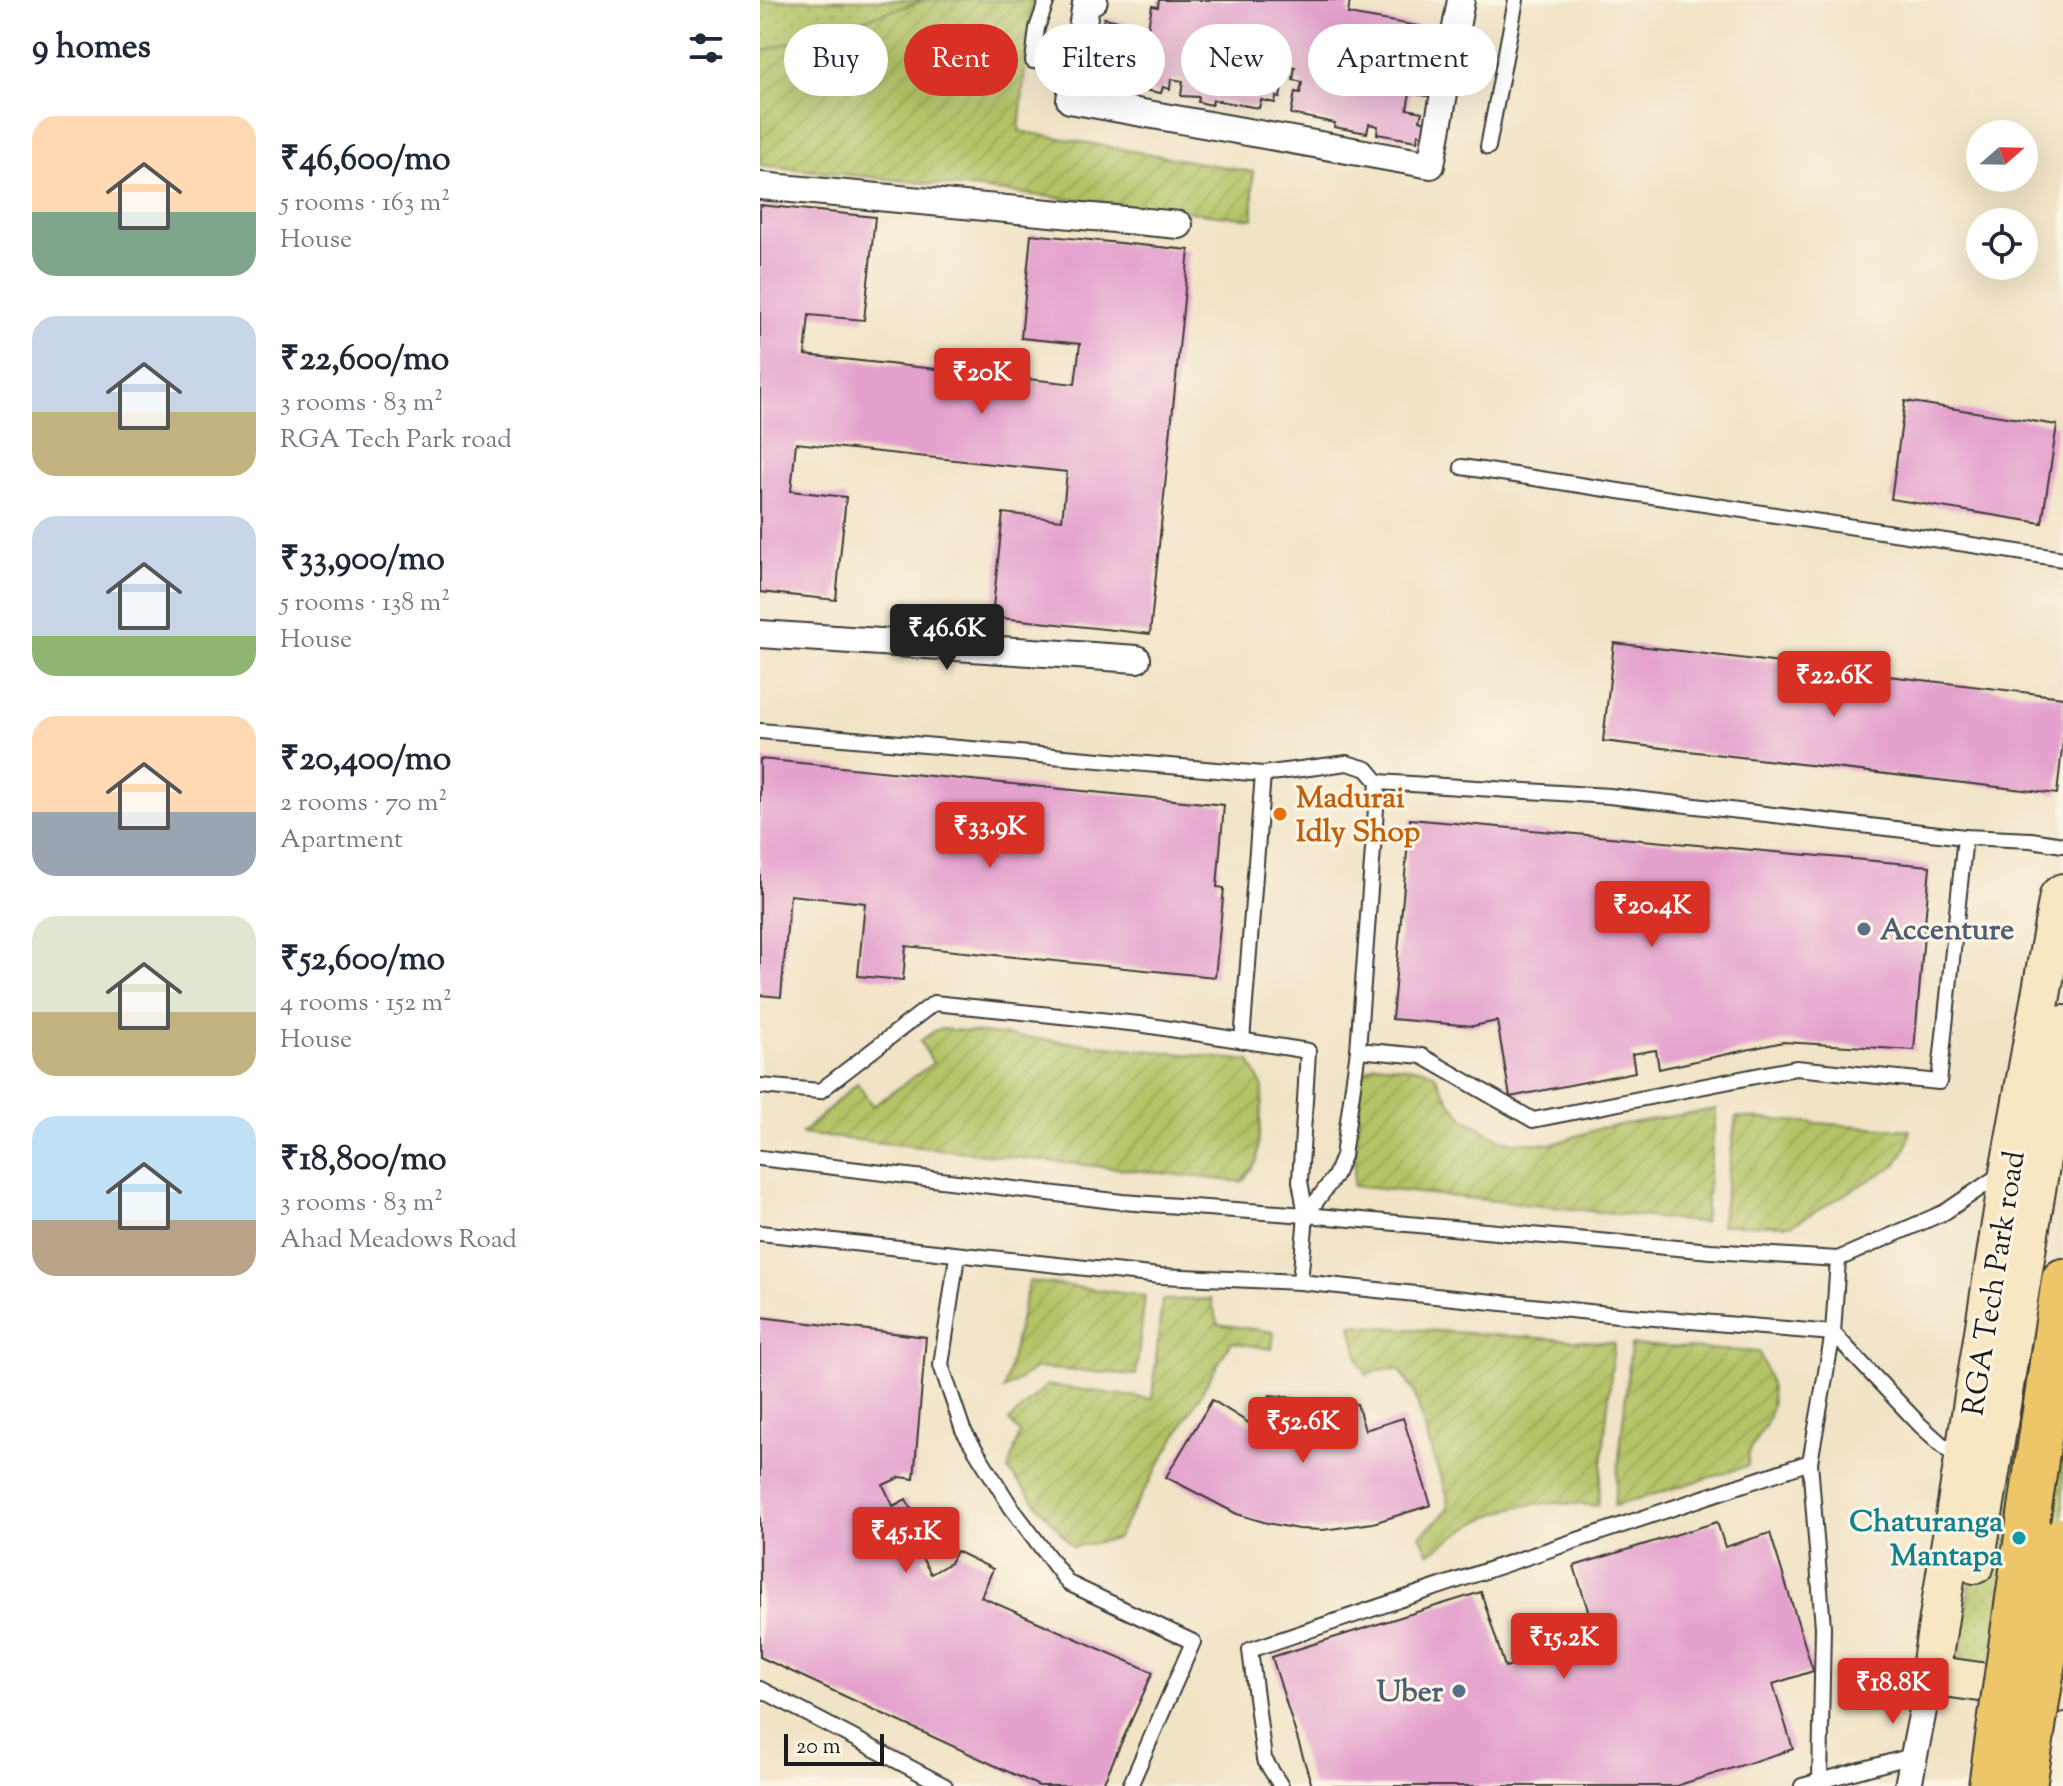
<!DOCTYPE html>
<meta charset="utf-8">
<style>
:root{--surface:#fff;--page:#f2f2f3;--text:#1f2937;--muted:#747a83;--accent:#d93025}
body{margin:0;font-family:"Sorts Mill Goudy",serif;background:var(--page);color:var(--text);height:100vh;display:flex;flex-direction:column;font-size:30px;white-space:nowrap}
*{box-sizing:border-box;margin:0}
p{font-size:26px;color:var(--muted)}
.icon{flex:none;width:44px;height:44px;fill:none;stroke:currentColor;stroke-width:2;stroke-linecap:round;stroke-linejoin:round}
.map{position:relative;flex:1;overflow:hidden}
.details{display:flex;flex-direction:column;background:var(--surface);width:760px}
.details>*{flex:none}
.banner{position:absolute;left:24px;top:24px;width:760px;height:72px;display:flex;gap:16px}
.needle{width:52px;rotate:70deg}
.controls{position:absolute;left:1206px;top:120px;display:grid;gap:16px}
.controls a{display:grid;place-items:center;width:72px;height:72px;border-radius:50%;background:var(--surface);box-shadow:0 8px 32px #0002;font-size:40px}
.scale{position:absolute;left:24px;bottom:20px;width:100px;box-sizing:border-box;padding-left:8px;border:4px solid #1c1c1c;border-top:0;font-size:22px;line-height:28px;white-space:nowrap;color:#1c1c1c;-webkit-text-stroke:6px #fcf5e5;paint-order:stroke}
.price{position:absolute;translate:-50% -68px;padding:0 18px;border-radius:8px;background:var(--accent);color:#fff;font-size:26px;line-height:52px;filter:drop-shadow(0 2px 4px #0008)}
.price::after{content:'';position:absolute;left:50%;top:48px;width:24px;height:18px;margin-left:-12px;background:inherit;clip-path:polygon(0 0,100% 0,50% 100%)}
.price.current{background:#222;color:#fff}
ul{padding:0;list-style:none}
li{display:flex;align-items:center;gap:24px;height:200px;padding:0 32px}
li span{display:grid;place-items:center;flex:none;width:224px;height:160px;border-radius:24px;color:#555}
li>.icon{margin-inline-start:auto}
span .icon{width:96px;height:96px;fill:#fffc;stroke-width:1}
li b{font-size:34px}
h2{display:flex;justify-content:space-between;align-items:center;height:96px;padding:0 32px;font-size:34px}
.chip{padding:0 28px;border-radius:36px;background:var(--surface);box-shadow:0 8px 32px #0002;font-size:28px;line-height:72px}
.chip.current{background:var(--accent);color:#fff}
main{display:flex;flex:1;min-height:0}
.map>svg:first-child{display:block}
</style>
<main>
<section class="details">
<h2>9 homes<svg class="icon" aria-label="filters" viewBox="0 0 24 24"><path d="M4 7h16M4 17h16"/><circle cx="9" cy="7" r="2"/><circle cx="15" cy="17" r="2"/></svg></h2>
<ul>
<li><span style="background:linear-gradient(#ffd9b3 60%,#7fa58c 0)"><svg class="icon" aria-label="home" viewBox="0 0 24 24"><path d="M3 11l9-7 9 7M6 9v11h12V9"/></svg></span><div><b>₹46,600/mo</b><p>5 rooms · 163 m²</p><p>House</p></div></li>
<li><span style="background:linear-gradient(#c9d6e8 60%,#c2b280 0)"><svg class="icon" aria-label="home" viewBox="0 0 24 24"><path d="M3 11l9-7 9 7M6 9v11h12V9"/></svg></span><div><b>₹22,600/mo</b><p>3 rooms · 83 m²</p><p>RGA Tech Park road</p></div></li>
<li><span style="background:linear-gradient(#c9d6e8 75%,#8fb573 0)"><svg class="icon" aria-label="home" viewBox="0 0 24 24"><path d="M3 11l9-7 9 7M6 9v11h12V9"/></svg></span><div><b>₹33,900/mo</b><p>5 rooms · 138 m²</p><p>House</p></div></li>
<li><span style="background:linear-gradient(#ffd9b3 60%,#9aa5b1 0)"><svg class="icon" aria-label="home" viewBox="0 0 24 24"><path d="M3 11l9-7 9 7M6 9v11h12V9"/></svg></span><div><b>₹20,400/mo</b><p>2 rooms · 70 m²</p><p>Apartment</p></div></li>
<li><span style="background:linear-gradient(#dfe7d0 60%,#c2b280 0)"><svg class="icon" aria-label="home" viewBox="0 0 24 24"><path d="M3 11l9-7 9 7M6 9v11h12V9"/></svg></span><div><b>₹52,600/mo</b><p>4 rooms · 152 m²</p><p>House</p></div></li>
<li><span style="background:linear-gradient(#bfe0f5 65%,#b9a48a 0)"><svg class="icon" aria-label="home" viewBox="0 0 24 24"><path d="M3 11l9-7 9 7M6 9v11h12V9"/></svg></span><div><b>₹18,800/mo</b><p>3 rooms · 83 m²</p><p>Ahad Meadows Road</p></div></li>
</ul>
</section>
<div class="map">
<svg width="1303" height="1786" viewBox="0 0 1303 1786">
<defs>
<pattern id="grass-dots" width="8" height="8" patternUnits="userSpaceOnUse" patternTransform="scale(2)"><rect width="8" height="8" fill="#b3c365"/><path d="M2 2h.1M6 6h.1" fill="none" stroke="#99a757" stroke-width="1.8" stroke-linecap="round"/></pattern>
<pattern id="garden-furrows" width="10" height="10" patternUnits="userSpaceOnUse" patternTransform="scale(2)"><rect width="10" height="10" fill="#b3c365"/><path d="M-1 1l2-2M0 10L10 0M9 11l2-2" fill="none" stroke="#99a757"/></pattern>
</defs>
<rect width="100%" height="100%" fill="#fcf5e5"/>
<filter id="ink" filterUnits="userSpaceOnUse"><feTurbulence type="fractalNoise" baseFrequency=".0125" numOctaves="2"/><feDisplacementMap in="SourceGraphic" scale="16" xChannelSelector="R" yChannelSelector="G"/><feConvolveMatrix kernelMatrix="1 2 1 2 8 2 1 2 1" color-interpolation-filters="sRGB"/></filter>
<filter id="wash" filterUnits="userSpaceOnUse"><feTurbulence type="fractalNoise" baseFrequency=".006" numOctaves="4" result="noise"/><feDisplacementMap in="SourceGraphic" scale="32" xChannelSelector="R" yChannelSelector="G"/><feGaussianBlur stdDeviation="1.8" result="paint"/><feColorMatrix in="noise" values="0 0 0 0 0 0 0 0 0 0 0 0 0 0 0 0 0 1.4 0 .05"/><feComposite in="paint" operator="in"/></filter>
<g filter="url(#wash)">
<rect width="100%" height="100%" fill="#f1e3c6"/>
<!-- grass -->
<g fill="url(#grass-dots)" stroke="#687040" stroke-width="2">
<polygon points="0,0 166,0 0,52"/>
<polygon points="1231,1429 1303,1439 1303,1637 1298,1675 1199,1661"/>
</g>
<!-- garden -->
<g fill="url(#garden-furrows)" stroke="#687040" stroke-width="2">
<polygon points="166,0 272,0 259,131 493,172 493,219 0,165 0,52"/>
<polygon points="184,1029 490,1061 503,1088 497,1161 482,1182 41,1134 97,1083 113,1106 173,1063 160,1041 176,1030"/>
<polygon points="616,1064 664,1069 675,1075 690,1102 705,1119 743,1141 793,1144 840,1128 956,1109 944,1223 593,1186 602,1073"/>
<polygon points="976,1117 1150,1130 1147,1146 1137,1164 1032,1225 961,1225"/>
<polygon points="269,1281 385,1296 376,1375 276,1368 244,1390"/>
<polygon points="451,1299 458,1324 514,1332 512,1349 471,1342 356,1539 313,1547 248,1470 260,1433 249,1421 287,1385 392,1399 402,1300"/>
<path d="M591,1325L854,1343L838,1506C760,1497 731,1509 669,1554L660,1535L679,1519L688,1507L687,1495L672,1454L654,1392L640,1370L623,1369L607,1375L599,1361Z"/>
<path d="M871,1345L999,1352C1008,1374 1017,1397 1008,1420C999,1440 988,1441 988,1466L854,1506Z"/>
</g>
<g id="blocks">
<!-- building -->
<g fill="#e4a1ce">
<polygon points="399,0 590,0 588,14 664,27 662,42 668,43 667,51 661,50 659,59 671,61 669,75 673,75 669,96 650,93 647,109 662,112 660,120 666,122 663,136 658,134 657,141 617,134 618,126 609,124 607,133 574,127 575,123 531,114 535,92 540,93 542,82 533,80 535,67 526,66 520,98 516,97 515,103 501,100 499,108 453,100 452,105 438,102 439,97 421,96 423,81 411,79 410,89 403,87 401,93 332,81 337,53 346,54 348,41 336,38 338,26 342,27 344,18 373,24 372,30 387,33 392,6 398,7"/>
<polygon points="0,205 115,217 104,320 49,315 45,355 315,384 320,344 261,338 271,234 429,250 390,634 232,617 243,513 302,520 307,472 36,443 31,491 86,497 76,600 0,592"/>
<polygon points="1145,401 1297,425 1282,523 1131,499"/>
<polygon points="854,643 1303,697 1303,740 1297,794 843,741"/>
<polygon points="0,759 464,805 457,887 464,888 455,977 146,946 143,980 98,976 105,903 30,895 21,997 0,995"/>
<polygon points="650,819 1170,866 1154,1050 1023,1042 899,1069 896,1050 872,1054 875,1072 750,1097 737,1021 713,1026 632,1019"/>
<polygon points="0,1317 166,1337 154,1479 141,1477 123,1485 133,1506 146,1499 174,1550 162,1558 171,1574 190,1563 196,1551 233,1569 221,1597 393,1672 342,1786 279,1786 0,1657"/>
<polygon points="510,1395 597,1404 605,1430 643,1418 671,1505 613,1523 563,1530 538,1529 507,1523 477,1514 406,1477 452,1400 492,1425"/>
<polygon points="957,1522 965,1547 1010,1533 1053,1671 1013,1684 1033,1749 916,1786 552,1786 512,1657 721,1592 745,1667 764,1662 757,1639 815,1621 822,1644 837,1639 814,1566"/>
</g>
</g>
</g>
<g filter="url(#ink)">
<use href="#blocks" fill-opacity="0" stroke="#3c3a36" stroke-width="2"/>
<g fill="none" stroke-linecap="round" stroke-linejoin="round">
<defs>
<g id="lane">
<polyline points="273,61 277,28 287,0"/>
<polyline points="728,147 756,0"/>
<polyline points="702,467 1303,559"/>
<polyline points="0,731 503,774 482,1041"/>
<polyline points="503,774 587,763 607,769 618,782"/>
<polyline points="598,1050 662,1056 773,1120 1036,1068 1179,1082 1205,837"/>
<polyline points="0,1086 60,1091 174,1003 379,1024 548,1051 540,1181 546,1215 540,1282"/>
<polyline points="0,1158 362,1202 546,1215 951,1251 1078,1259 1185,1212 1244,1172"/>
<polyline points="546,1215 575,1176 583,1156 598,1050 618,782 849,796 1205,837 1271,840 1303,845"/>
<polyline points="0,1233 400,1276 540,1282 858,1315 1073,1333 1160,1425 1201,1462"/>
<polyline points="197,1256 181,1365 203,1430 251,1507 308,1583 433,1642 370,1786"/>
<polyline points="0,1689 185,1786"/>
<polyline points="1060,1780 1063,1627 1050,1462 1073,1333 1078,1259"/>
<polyline points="521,1786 504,1759 490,1650 1050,1462"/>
<polyline points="1042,1786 1152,1756"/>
</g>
<g id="street">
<polyline points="334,0 326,4 310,100 671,165 701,0"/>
<polyline points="0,186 419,225"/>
<polyline points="0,634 377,659"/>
<polyline points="1148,1786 1170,1675"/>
</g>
<g id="secondary">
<polyline points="1303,893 1299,896 1250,1167 1170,1675 1298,1693 1303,1690"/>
<polyline points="1215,1564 1303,1025"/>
</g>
<polyline id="primary" points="1282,1425 1303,1280"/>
</defs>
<!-- lane casing -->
<use href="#lane" stroke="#3c3a36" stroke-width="18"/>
<!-- street casing -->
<use href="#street" stroke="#3c3a36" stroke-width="30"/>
<!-- secondary casing -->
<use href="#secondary" stroke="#3c3a36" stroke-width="42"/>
<!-- primary casing -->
<use href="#primary" stroke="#3c3a36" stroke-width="46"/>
<!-- lane -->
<use href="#lane" stroke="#fff" stroke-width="14"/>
<!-- street -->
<use href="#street" stroke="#fff" stroke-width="26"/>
<!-- secondary -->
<use href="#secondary" stroke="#f7e8c3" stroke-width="38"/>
<!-- primary -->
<use href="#primary" stroke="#ecc669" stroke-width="42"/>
<defs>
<g id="primary-bridge">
<polyline points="1230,1786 1282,1425"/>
<polyline points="1265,1786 1303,1539"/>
</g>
</defs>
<!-- primary-bridge casing -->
<use href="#primary-bridge" stroke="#3c3a36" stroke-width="46" stroke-linecap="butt"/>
<!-- primary-bridge -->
<use href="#primary-bridge" stroke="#ecc669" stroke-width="42"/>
</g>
</g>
<!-- markers -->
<circle fill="#e8710a" stroke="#fcf5e5" stroke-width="3" cx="520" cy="814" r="8"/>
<g fill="#5c6f8a" stroke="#fcf5e5" stroke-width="3">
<circle cx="1104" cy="929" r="8"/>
<circle cx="699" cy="1691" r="8"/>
</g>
<circle fill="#0f9aa8" stroke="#fcf5e5" stroke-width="3" cx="1259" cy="1538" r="8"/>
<g text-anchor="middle" stroke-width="6" stroke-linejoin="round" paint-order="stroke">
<!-- food labels -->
<g font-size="30" font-weight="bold" fill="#c56008" stroke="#fcf5e5" text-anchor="start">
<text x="536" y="807">Madurai<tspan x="536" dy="34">Idly Shop</tspan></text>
</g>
<!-- service labels -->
<g font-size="30" font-weight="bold" fill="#4e5e75" stroke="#fcf5e5" text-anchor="start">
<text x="1120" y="939">Accenture</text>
<text x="683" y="1701" text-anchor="end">Uber</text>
</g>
<!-- street labels -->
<g font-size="30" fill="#1c1c1c" stroke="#fcf5e5">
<text transform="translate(1233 1283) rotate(-81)" y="10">RGA Tech Park road</text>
</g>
<!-- culture labels -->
<g font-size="30" font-weight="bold" fill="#0d838f" stroke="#fcf5e5" text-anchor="end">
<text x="1243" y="1531">Chaturanga<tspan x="1243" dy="34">Mantapa</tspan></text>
</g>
</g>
</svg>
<div class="controls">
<a><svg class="needle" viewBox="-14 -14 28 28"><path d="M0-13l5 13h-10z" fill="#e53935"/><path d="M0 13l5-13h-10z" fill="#747a83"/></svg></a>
<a><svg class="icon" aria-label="locate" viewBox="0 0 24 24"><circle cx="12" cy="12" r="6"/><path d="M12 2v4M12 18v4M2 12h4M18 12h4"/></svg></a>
</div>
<div class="scale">20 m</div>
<b class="price" style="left:222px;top:416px">₹20K</b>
<b class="price current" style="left:187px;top:672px">₹46.6K</b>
<b class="price" style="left:1074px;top:719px">₹22.6K</b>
<b class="price" style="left:230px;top:870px">₹33.9K</b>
<b class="price" style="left:892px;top:949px">₹20.4K</b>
<b class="price" style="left:543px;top:1465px">₹52.6K</b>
<b class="price" style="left:146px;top:1575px">₹45.1K</b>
<b class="price" style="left:804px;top:1681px">₹15.2K</b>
<b class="price" style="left:1133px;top:1726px">₹18.8K</b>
<div class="banner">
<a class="chip">Buy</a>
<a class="chip current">Rent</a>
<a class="chip">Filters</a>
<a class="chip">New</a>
<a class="chip">Apartment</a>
</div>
</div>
</main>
